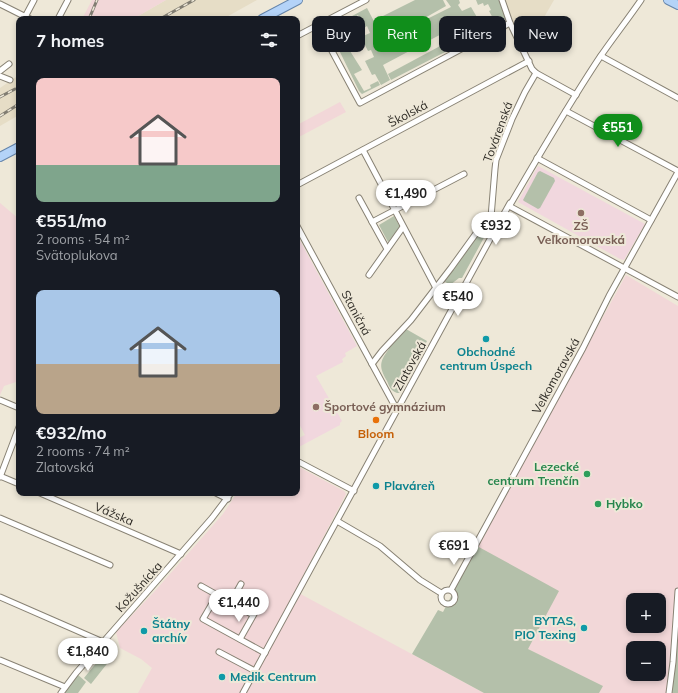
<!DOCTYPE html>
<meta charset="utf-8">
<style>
:root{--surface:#171b24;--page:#20242c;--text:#f1f3f6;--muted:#9ea1a6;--accent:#108e1b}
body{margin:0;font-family:Mulish,sans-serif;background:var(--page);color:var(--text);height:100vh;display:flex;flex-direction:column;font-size:15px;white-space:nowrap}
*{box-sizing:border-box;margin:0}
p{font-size:13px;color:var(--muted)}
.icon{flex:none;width:22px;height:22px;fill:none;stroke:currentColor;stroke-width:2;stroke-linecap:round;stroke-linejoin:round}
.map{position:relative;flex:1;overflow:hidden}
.sheet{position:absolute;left:16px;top:16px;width:284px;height:480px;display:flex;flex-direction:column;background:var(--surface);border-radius:8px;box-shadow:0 2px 6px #0003}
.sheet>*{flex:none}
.top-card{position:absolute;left:312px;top:16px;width:306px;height:36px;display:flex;gap:8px}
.controls{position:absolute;left:626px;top:593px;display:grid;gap:8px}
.controls a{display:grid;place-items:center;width:40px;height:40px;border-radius:8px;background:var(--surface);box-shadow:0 2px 6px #0003;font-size:20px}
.price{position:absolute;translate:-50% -34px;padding:0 9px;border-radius:14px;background:#fff;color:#222;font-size:13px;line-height:26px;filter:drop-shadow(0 1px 2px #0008)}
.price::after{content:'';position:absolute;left:50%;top:24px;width:12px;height:9px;margin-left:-6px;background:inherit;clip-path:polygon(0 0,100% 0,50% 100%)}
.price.current{background:var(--accent);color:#fff}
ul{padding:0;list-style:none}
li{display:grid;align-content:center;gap:8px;height:212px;padding:0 20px}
li span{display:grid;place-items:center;height:124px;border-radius:8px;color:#555}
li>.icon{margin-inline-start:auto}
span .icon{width:72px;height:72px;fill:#fffc;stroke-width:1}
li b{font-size:17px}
h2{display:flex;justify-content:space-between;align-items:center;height:48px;padding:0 20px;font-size:17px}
.pill{padding:0 14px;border-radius:8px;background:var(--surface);box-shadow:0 2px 6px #0003;font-size:14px;line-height:36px}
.pill.current{background:var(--accent);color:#fff}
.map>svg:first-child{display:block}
</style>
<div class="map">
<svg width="678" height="693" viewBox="0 0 678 693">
<rect width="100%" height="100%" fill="#eee8d8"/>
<!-- built -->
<g fill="#e6ddc6">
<polygon points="166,0 257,0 223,19 133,19"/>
<polygon points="505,0 554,0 531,40 523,45 513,26"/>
<polygon points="19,75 19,115 0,126 0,88"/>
</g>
<!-- industrial -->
<g fill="#f2d7d8" fill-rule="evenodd">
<polygon points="92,0 166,0 133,19 82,19"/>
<polygon points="340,102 346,112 297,138 297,125"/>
<polygon points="0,203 19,219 19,381 4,386 0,395"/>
<path d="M626,275L678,306V632L672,693H599L602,686L528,649L477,546ZM633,600H659V626H633ZM633,648H659V674H633Z"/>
<polygon points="297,466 344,491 346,494 295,591 484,693 138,693 152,668 141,659 120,648 116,632 154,592 223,514 237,493 297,493"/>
</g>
<!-- education -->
<g fill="#f1d7de">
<polygon points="538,166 645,224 624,260 620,259 518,202"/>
<polygon points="297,235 357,346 345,353 346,356 342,359 343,362 316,376 342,421 340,423 340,425 297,448 297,439 305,435 297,420"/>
</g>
<!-- green -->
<g fill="#b4c0aa">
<polygon points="415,0 443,0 446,6 423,19 419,17 416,28 400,24 380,34 380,28 399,18 399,16 379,27 375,20"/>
<polygon points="446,0 459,0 460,3 458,5 462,11 471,7 478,19 475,21 479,29 495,22 489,11 491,10 488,4 484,6 483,3 478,5 476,0 500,0 506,18 475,36 466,21 383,65 390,80 381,85 375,74 372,75 365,61 374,57 371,50 368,51 361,37 370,33 367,26 364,28 358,15 349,21 350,24 346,27 349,33 351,33 358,46 350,51 362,70 354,74 364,91 371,88 370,85 378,81 380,85 362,94 359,91 339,50 350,44 339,23 367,8 378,29 378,36 381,36 402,25 403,27 416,31 418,30 421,22 451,7"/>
<polygon points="470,30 474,37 391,80 388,74"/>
<polygon points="540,171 554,178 555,181 540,208 538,209 524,201 523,200 538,172"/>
<polygon points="394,216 400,227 388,242 379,225"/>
<polygon points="485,229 487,232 462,278 459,278 450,285 444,281 481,231"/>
<path d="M406,329L427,341L403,387L400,393H397C391,391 389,386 387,381C379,367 379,362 389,349V347Z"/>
<polygon points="477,546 559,591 528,649 603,686 599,693 484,693 412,654 438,610 443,612"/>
<polygon points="678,632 678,693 672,693"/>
<polygon points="103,644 108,646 110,660 91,684 84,678 102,656 97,651"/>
<polygon points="76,673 86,682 78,693 60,693"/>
</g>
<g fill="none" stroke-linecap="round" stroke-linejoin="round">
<defs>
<g id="minor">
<polyline points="502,0 510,23 532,69 536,73 576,95"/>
<polyline points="0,4 30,19"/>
<polyline points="25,17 34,0"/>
<polyline points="58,19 68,0"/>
<polyline points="318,25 360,103 510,23"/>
<polyline points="297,36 366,0"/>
<polyline points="601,56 678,98"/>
<polyline points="0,71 9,64"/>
<polyline points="0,76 10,80"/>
<polyline points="566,111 678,171"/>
<polyline points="363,150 436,288"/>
<polyline points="537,158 651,220"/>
<polyline points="297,185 529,61"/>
<polyline points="359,198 387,249"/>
<path d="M510,205C539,155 568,105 600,57C613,38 628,19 641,0"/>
<polyline points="509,206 678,297"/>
<polyline points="372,222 464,174"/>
<polyline points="485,223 495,230"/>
<polyline points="297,226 397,410"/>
<polyline points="369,275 403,227"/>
<polyline points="372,364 382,351 411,320 451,268 477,232 491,217 495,169 496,160 512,119 525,92 536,73"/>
<polyline points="0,400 19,408"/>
<polyline points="297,461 354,491"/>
<polyline points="0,476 19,484"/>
<polyline points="0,477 19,427"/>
<polyline points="40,493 181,554"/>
<polyline points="216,493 228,499"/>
<polyline points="0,518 110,565"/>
<polyline points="337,521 380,546 420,580 441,593"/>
<polyline points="201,586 253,615"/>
<circle cx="448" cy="597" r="7"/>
<polyline points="451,590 583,348 609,296 678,172"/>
<polyline points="217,595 203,619 265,653"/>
<polyline points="0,597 103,642"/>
<polyline points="231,602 241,584"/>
<polyline points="241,608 250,593"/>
<polyline points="240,639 262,600"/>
<polyline points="219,652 255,671"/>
<polyline points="0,660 65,687"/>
<polyline points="61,693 76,673 212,518 231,493"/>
<polyline points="243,693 495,230 510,203"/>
<polyline points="669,693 673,662 678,591"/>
</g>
<g id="primary">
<polyline points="668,0 678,5"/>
<polyline points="262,19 298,0"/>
<polyline points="0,157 19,147"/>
</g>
</defs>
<!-- minor casing -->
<use href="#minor" stroke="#888274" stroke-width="7"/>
<!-- primary casing -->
<use href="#primary" stroke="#6585ab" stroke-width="10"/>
<!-- minor -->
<use href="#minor" stroke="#fff" stroke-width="5"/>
<!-- primary -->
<use href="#primary" stroke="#b4d3f8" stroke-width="8"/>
<defs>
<g id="rail">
<polyline points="89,19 97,0"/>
<polyline points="160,19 194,0"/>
<polyline points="0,97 15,89"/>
<polyline points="0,116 19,104"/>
</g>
</defs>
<!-- rail casing -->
<use href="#rail" stroke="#817d72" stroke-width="3"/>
<!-- rail -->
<use href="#rail" stroke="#eee8d8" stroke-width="1.5" stroke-dasharray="4.5" stroke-linecap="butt"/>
</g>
<!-- markers -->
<g fill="#8d6e63" stroke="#eee8d8" stroke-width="1.5">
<circle cx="581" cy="213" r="4"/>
<circle cx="316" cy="407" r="4"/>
</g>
<g fill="#0f9aa8" stroke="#eee8d8" stroke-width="1.5">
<circle cx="486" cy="339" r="4"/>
<circle cx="376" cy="486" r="4"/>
<circle cx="584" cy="628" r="4"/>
<circle cx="144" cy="631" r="4"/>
<circle cx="222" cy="677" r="4"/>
</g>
<circle fill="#e8710a" stroke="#eee8d8" stroke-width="1.5" cx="376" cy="420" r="4"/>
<g fill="#2e9e5b" stroke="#eee8d8" stroke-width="1.5">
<circle cx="587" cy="474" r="4"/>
<circle cx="598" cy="504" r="4"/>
</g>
<g text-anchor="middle" stroke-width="4" stroke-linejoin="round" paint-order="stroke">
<!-- street labels -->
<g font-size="12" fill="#2f2c26" stroke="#eee8d8">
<text transform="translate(408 114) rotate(-28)" y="4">Školská</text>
<text transform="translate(498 132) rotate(-70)" y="4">Továrenská</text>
<text transform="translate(356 313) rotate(62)" y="4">Staničná</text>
<text transform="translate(410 366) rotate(-61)" y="4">Zlatovská</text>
<text transform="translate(556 376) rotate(-61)" y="4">Veľkomoravská</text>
<text transform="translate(114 514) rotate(23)" y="4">Vážska</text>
<text transform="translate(139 587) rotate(-48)" y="4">Kožušnícka</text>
</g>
<!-- education labels -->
<g font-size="12" font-weight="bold" fill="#785e54" stroke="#eee8d8">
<text x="581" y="230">ZŠ<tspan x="581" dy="14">Veľkomoravská</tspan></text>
<text x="324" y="411" text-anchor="start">Športové gymnázium</text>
</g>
<!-- culture labels -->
<g font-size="12" font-weight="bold" fill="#0d838f" stroke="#eee8d8" text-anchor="start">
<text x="486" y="356" text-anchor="middle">Obchodné<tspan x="486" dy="14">centrum Úspech</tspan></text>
<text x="384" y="490">Plaváreň</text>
<text x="576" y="625" text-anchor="end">BYTAS,<tspan x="576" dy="14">PIO Texing</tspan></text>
<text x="152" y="628">Štátny<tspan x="152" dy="14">archív</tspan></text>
<text x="230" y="681">Medik Centrum</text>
</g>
<!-- food labels -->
<g font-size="12" font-weight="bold" fill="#c56008" stroke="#eee8d8">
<text x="376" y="438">Bloom</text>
</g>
<!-- leisure labels -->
<g font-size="12" font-weight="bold" fill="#27864d" stroke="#eee8d8" text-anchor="end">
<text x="579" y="471">Lezecké<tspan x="579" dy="14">centrum Trenčín</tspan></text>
<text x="606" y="508" text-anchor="start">Hybko</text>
</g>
</g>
</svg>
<div class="controls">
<a>+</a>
<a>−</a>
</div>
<b class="price current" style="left:618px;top:148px">€551</b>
<b class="price" style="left:406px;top:214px">€1,490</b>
<b class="price" style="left:496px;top:246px">€932</b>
<b class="price" style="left:458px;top:317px">€540</b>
<b class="price" style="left:454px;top:566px">€691</b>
<b class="price" style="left:239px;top:623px">€1,440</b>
<b class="price" style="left:88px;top:672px">€1,840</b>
<div class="top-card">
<a class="pill">Buy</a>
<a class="pill current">Rent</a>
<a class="pill">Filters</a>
<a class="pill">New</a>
</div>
<section class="sheet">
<h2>7 homes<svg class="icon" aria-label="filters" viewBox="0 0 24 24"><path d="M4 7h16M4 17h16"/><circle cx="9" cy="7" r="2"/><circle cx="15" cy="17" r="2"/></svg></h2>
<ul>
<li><span style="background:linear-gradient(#f6c9c9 70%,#7fa58c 0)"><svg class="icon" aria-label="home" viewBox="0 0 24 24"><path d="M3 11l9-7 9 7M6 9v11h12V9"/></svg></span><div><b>€551/mo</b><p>2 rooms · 54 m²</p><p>Svätoplukova</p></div></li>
<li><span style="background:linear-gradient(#a9c7e8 60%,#b9a48a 0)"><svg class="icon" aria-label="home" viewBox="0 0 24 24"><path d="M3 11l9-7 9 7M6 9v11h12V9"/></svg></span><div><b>€932/mo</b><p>2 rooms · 74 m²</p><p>Zlatovská</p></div></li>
</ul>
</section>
</div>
